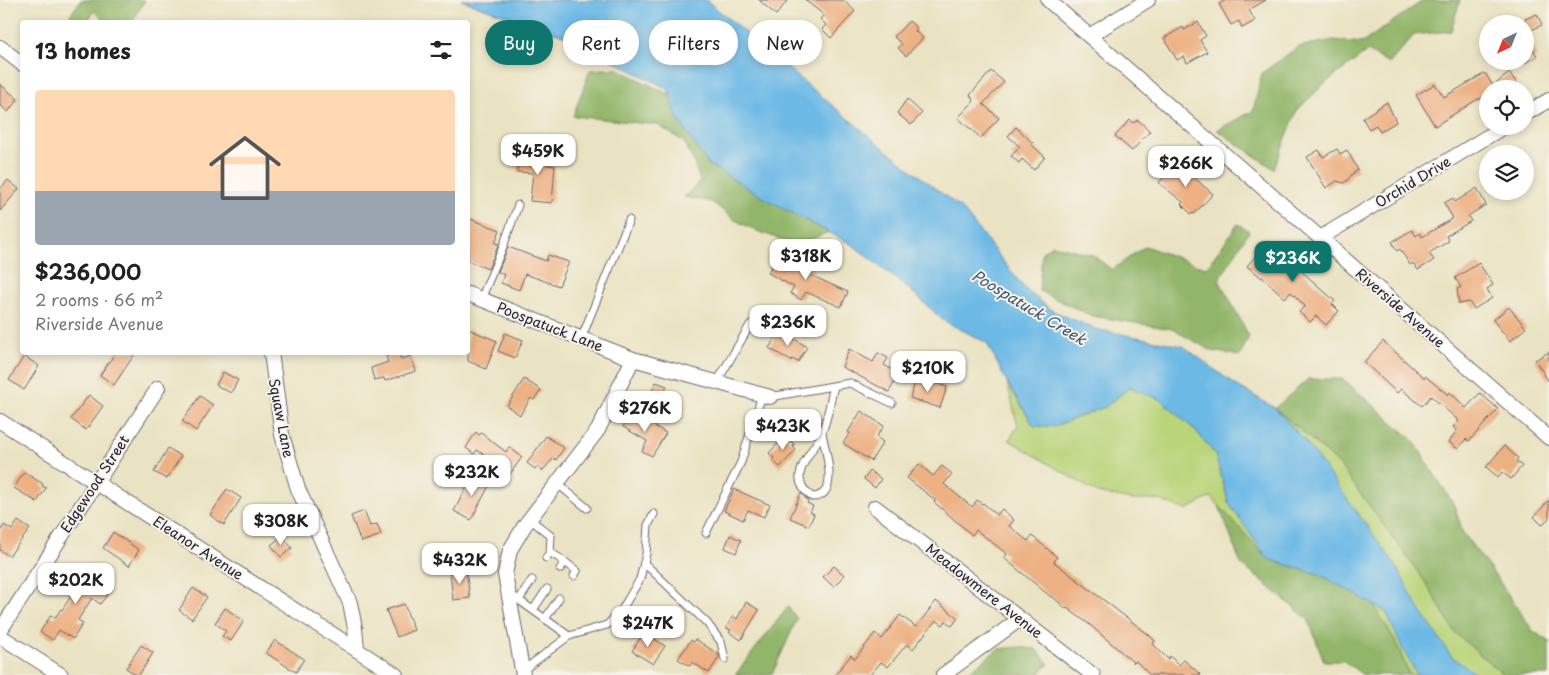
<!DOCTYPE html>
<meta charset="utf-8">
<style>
:root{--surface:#fff;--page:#f2f2f2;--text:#222;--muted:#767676;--accent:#0f766e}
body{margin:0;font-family:"Playpen Sans",sans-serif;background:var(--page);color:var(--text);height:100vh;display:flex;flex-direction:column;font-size:19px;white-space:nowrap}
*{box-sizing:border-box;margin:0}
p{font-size:16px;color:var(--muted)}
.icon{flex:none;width:28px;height:28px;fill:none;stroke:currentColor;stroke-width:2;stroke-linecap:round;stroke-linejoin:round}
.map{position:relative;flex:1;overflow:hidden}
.details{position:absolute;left:20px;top:20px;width:450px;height:335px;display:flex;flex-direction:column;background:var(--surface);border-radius:5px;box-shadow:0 2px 8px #0003}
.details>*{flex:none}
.banner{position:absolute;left:485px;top:20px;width:475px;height:45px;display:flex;gap:10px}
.needle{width:32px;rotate:223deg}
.controls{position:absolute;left:1479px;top:15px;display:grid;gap:10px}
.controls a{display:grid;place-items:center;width:55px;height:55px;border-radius:50%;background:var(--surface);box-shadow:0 2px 8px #0003;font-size:25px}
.price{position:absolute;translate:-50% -42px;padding:0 11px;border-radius:10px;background:#fff;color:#222;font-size:16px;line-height:32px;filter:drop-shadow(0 1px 2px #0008)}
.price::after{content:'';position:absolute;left:50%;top:30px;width:15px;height:11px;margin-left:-8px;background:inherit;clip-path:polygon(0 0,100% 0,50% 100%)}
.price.current{background:var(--accent);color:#fff}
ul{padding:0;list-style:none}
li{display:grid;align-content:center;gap:10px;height:265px;padding:0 15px}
li span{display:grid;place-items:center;height:155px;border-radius:5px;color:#555}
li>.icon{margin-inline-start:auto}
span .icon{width:90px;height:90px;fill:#fffc;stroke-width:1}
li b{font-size:21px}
h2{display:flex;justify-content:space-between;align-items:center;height:60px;padding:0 15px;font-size:21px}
.pill{padding:0 18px;border-radius:22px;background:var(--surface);box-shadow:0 2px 8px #0003;font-size:18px;line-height:45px}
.pill.current{background:var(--accent);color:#fff}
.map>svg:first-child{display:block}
</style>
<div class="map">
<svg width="1549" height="675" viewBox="0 0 1549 675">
<rect width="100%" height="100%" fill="#f7f3e8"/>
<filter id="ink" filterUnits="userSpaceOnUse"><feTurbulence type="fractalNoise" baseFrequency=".02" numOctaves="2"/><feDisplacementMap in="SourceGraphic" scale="10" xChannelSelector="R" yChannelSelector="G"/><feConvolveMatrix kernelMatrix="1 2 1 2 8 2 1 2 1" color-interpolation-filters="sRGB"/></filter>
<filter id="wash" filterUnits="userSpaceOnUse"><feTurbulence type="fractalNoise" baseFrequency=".0096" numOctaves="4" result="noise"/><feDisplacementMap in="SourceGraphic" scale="20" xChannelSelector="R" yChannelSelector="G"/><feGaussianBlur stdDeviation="1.12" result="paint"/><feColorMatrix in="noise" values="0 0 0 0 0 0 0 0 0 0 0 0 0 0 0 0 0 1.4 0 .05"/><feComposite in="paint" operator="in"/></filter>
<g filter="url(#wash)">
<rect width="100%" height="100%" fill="#eae3c3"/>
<!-- green -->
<polygon fill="#b9d479" stroke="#6e7b5a" points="1007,383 1034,426 1105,407 1130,387 1161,400 1197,432 1215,454 1229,504 1304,440 1275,408 1338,463 1426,583 1455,633 1504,675 1409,675 1396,642 1268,559 1211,497 1186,510 1159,500 1131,500 1098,493 1009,440 1018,426"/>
<!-- forest -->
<g fill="#92b669" stroke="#5a6c52">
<polygon points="81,0 145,0 133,21 129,22 107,22 94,11 87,22 65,22"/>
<polygon points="1424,0 1460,0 1451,31 1414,35 1389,64 1368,51 1324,84 1297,110 1274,169 1217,130 1253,111 1262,73 1298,47 1333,40 1362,43"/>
<polygon points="616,68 670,95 678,120 708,164 764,198 829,232 797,245 757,231 735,220 712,202 684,197 700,182 694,162 684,142 658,125 573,116 590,70"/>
<polygon points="1238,224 1249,231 1219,280 1249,336 1240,356 1212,351 1172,329 1092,316 1039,291 1042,252 1053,245 1093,255 1112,270 1145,246 1206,268"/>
<polygon points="1308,379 1343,379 1413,440 1454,505 1463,533 1499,581 1533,631 1549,641 1549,675 1504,675 1455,633 1426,583 1338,463 1275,408"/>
<polygon points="1219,506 1268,559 1321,575 1373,604 1396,642 1409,675 1363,675 1344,661 1324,661 1308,619 1241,564"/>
<polygon points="788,607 797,619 773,672 769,675 735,675"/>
<polygon points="1019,647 1036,649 1049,664 1038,675 965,675 998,649"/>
</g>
<!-- water -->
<polygon fill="#6cb9e6" stroke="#476e90" points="461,0 706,0 881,146 962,209 1025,289 1051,310 1095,329 1183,346 1234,384 1275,408 1304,440 1394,563 1418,607 1451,656 1477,675 1417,675 1402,648 1386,612 1321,575 1268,559 1229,504 1215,454 1197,432 1161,400 1130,387 1105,407 1055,426 1034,426 1004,377 987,343 943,320 909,289 853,245 764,198 708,164 678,120 668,89 563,35"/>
<g id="blocks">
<!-- building -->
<g fill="#edb183">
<polygon points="759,0 788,0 776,15"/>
<polygon points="805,0 843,0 855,11 831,38 822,29 826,25 820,19 824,15"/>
<polygon points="1226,0 1266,0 1249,10 1255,21 1242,28 1239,21 1231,25 1219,4"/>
<polygon points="1537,14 1542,25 1525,33 1525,19"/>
<polygon points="909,21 917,28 915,31 923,38 906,56 898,48 902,44 894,37"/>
<polygon points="1198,22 1206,36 1200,40 1207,52 1187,63 1184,56 1177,60 1164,38 1183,27 1184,30"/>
<polygon points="1525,35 1537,56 1525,63"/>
<polygon points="991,71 1004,82 983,104 999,118 981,138 958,118 974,101 970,95"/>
<polygon points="1485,73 1493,86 1509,73 1517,83 1510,89 1488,89 1488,94 1478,100 1478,99 1435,126 1416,95 1435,84 1444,97"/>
<polygon points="0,84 18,99 8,112 0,105"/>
<polygon points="907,99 922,113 911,125 897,113"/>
<polygon points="1387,102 1396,122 1380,132 1376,125 1369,129 1363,119 1364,117"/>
<polygon points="1130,120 1133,123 1138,120 1150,131 1132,151 1115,136"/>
<polygon points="1016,127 1033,143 1031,144 1045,157 1034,170 1022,159 1019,163 1011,156 1020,147 1008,136"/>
<polygon points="519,149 533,150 532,158 547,159 547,165 555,166 552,203 530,201 533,173 517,172"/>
<polygon points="1337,149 1340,154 1347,150 1358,170 1352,174 1347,181 1343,183 1337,181 1326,188 1307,157 1319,150 1323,157"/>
<polygon points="1176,162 1213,194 1194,214 1193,213 1191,214 1181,204 1183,202 1159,183"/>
<polygon points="8,180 19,189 0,211 0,189"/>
<polygon points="1477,188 1486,205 1468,216 1471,221 1446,236 1449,241 1429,253 1434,260 1418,270 1413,263 1410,265 1400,249 1397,251 1392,242 1412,230 1416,236 1420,233 1422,237 1453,218 1444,203 1453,198 1455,202"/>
<polygon points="468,218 500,230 495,243 499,244 488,269 468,261"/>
<polygon points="1268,241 1271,244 1273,242 1282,250 1280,252 1282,254 1335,301 1332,304 1339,311 1326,325 1316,316 1310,322 1299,312 1305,306 1291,292 1285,298 1262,277 1262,278 1247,266"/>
<polygon points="508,247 546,261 548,255 569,262 559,286 525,274 519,290 501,283 504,275 498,272"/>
<polygon points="785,252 814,270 810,275 848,292 841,307 806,292 801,300 790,293 794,287 768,273 773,263 778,266"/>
<polygon points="1479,263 1493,285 1487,289 1492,298 1474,309 1469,302 1459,304 1457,289 1461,287 1455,278"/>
<polygon points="1509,307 1526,328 1510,341 1493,320"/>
<polygon points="468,329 497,341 486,369 468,361"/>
<polygon points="780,330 807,347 798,362 792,359 791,361 769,348"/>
<polygon points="505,333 523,340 515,358 498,351"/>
<polygon points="1383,341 1424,378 1425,376 1448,395 1450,392 1466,408 1480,393 1498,409 1469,441 1466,439 1458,449 1449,442 1457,430 1453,427 1459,421 1431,396 1422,406 1401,389 1397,393 1364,362"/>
<polygon points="849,349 873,362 878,353 888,358 884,365 899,374 889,392 842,367"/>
<polygon points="116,352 136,352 114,385 100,375"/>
<polygon points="396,352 399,352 401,359 411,356 416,371 385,381 384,378 374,380 371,368 388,362 386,356"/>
<polygon points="1549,352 1549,382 1535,360"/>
<polygon points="24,356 39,366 24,390 9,380"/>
<polygon points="223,372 238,380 231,393 216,385"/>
<polygon points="917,377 947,387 940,408 910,398"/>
<polygon points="524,379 541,390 534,400 531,398 520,415 507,406"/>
<polygon points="656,382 667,386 659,403 649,398"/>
<polygon points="89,395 103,406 86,430 71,419"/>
<polygon points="200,396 213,405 196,431 182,421"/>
<polygon points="861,411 884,426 876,437 883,442 871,461 843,443 850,433 848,432"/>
<polygon points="631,412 666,433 652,456 642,451 647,441 623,427"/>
<polygon points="476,432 479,435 481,433 506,452 509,447 522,457 508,477 495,468 498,464 477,450 474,454 466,448"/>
<polygon points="546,436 564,448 556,460 554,458 542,471 537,466 535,469 527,463"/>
<polygon points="785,436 795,445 793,447 796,450 780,467 772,460 774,458 769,453"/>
<polygon points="1504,446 1518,458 1516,461 1522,466 1511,479 1502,472 1498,477 1486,467"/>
<polygon points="168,448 181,456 167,479 154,472"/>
<polygon points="919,464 933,476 942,466 952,474 944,484 972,507 977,500 982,504 983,503 997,515 1002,509 1014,520 1009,526 1028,541 1032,536 1057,557 1054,562 1148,634 1155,641 1153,644 1168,659 1170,656 1179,665 1184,660 1201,675 1150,675 1136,661 1134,663 1090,625 1067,608 1066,609 1052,596 1051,597 1004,558 1007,554 976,530 972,535 934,502 935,500 907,478"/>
<polygon points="870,471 881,479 875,488 864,479"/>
<polygon points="24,472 43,484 42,486 46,488 37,502 14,488"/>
<polygon points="474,473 491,482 471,520 454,511"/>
<polygon points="227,489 241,498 224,525 210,515"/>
<polygon points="734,489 770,505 764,517 748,510 743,520 724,511"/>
<polygon points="801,493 808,501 807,503 813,506 810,512 814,514 809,526 790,518"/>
<polygon points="1549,500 1549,518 1542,525 1534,517"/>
<polygon points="364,511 370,526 377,524 381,535 361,542 351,516"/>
<polygon points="18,521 30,529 9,556 0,550 0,532 4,525 12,530"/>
<polygon points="113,532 139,550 129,566 103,548"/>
<polygon points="730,535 741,540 736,553 725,548"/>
<polygon points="282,536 292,548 281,557 271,545"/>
<polygon points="91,564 104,574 96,585 108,594 100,604 92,598 78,620 83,623 73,639 59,630 53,640 40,632 51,615 55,618 61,609 62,610 77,587 75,585"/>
<polygon points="834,566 844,575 834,587 823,577"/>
<polygon points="466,570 470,598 453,600 450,572"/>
<polygon points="193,588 207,597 192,619 179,610"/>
<polygon points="936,601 958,618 952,626 946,621 943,625 936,620 913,649 907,644 888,667 881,662 870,675 835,675 851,655 855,659 875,633 882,639 900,615 916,627"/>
<polygon points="746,602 759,610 741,640 729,632 731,630 726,628 733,616 737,619"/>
<polygon points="404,604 414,630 397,637 386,610"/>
<polygon points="225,608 244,621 231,641 222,636 226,631 215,623"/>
<polygon points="644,632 665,646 653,664 632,651"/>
<polygon points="695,639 718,654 719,657 709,673 692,662 690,666 678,659 691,640 694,642"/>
<polygon points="275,640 304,659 296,672 266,653"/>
<polygon points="141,645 153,653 139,675 136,675 126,668"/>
</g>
</g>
</g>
<g filter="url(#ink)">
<use href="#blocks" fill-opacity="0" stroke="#68666b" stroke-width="1"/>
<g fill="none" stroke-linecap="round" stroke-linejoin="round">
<defs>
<g id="lane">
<polyline points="481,299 503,247 518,205"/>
<polyline points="581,339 629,220"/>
<polyline points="717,382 750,325 759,319 770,322"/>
<polyline points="770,397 850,383 892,403"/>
<path d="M822,433C825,450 841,497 812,497C783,476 814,453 822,432C828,418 830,401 834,386"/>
<polyline points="558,484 587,508"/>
<polyline points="530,519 551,536 550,552 546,558"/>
<polyline points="706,533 741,462 762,395"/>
<polyline points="550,552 565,562 560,569"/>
<polyline points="565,562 577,571 574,576"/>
<polyline points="644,563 707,623 721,642 725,659"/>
<polyline points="509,593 569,636"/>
<polyline points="519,600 532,580"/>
<polyline points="533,610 547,589"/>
<polyline points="545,619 559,598"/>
<polyline points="522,671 569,636 607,625 621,611 640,579 646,554 648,525 654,514"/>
</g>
<g id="street">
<polyline points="1048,0 1549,438"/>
<polyline points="1089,36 1148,0"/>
<polyline points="0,47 22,64"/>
<polyline points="1525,114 1549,100"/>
<polyline points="1320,238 1505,126"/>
<polyline points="468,294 633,359 770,397"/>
<polyline points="271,352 282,435 298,489 350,603 355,628 357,650"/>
<polyline points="0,421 396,675"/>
<polyline points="875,507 1093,675"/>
<polyline points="0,631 158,388"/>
<polyline points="0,636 61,675"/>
<polyline points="523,675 505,574 510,550 525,525 598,430 633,359"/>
<polyline points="943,675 1020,619"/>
</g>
</defs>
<!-- lane casing -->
<use href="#lane" stroke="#68666b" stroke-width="9"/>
<!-- street casing -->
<use href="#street" stroke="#68666b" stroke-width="16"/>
<!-- lane -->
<use href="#lane" stroke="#fff" stroke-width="7"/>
<!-- street -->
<use href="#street" stroke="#fff" stroke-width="14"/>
</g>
</g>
<g text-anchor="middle" stroke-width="4" stroke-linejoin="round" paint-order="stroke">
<!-- street labels -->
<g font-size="14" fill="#22223b" stroke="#f7f3e8">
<text transform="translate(1413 182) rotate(-31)" y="5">Orchid Drive</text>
<text transform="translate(1400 308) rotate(41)" y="5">Riverside Avenue</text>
<text transform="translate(550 327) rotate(21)" y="5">Poospatuck Lane</text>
<text transform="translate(281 418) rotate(79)" y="5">Squaw Lane</text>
<text transform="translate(95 484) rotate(-57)" y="5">Edgewood Street</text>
<text transform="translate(198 548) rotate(33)" y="5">Eleanor Avenue</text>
<text transform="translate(984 591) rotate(38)" y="5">Meadowmere Avenue</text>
</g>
<!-- water labels -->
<g font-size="15" font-style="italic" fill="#3c5777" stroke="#f7f3e8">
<text transform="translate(1029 308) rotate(31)" y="5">Poospatuck Creek</text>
</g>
</g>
</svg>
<div class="controls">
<a><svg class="needle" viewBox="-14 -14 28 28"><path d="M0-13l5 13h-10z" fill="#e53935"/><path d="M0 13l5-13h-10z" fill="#767676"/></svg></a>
<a><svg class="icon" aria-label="locate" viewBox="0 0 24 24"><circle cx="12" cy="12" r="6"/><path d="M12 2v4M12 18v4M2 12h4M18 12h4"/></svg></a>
<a><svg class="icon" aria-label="layers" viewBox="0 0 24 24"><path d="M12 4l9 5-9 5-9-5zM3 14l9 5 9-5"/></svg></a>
</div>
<b class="price" style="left:538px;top:176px">$459K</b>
<b class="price" style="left:1186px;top:188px">$266K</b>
<b class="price" style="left:806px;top:281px">$318K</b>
<b class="price current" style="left:1293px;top:283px">$236K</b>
<b class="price" style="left:788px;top:347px">$236K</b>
<b class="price" style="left:928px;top:393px">$210K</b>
<b class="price" style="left:645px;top:433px">$276K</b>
<b class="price" style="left:783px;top:451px">$423K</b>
<b class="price" style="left:472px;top:497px">$232K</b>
<b class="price" style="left:281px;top:546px">$308K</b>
<b class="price" style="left:460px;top:585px">$432K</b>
<b class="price" style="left:76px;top:605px">$202K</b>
<b class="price" style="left:648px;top:648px">$247K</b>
<div class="banner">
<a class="pill current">Buy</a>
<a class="pill">Rent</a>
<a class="pill">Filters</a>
<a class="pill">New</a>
</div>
<section class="details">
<h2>13 homes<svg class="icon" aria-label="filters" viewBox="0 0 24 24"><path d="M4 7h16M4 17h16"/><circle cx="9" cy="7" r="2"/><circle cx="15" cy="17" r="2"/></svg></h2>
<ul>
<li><span style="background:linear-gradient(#ffd9b3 65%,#9aa5b1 0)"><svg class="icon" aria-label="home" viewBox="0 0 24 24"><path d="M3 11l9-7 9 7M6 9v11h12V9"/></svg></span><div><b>$236,000</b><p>2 rooms · 66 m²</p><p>Riverside Avenue</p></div></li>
</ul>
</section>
</div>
